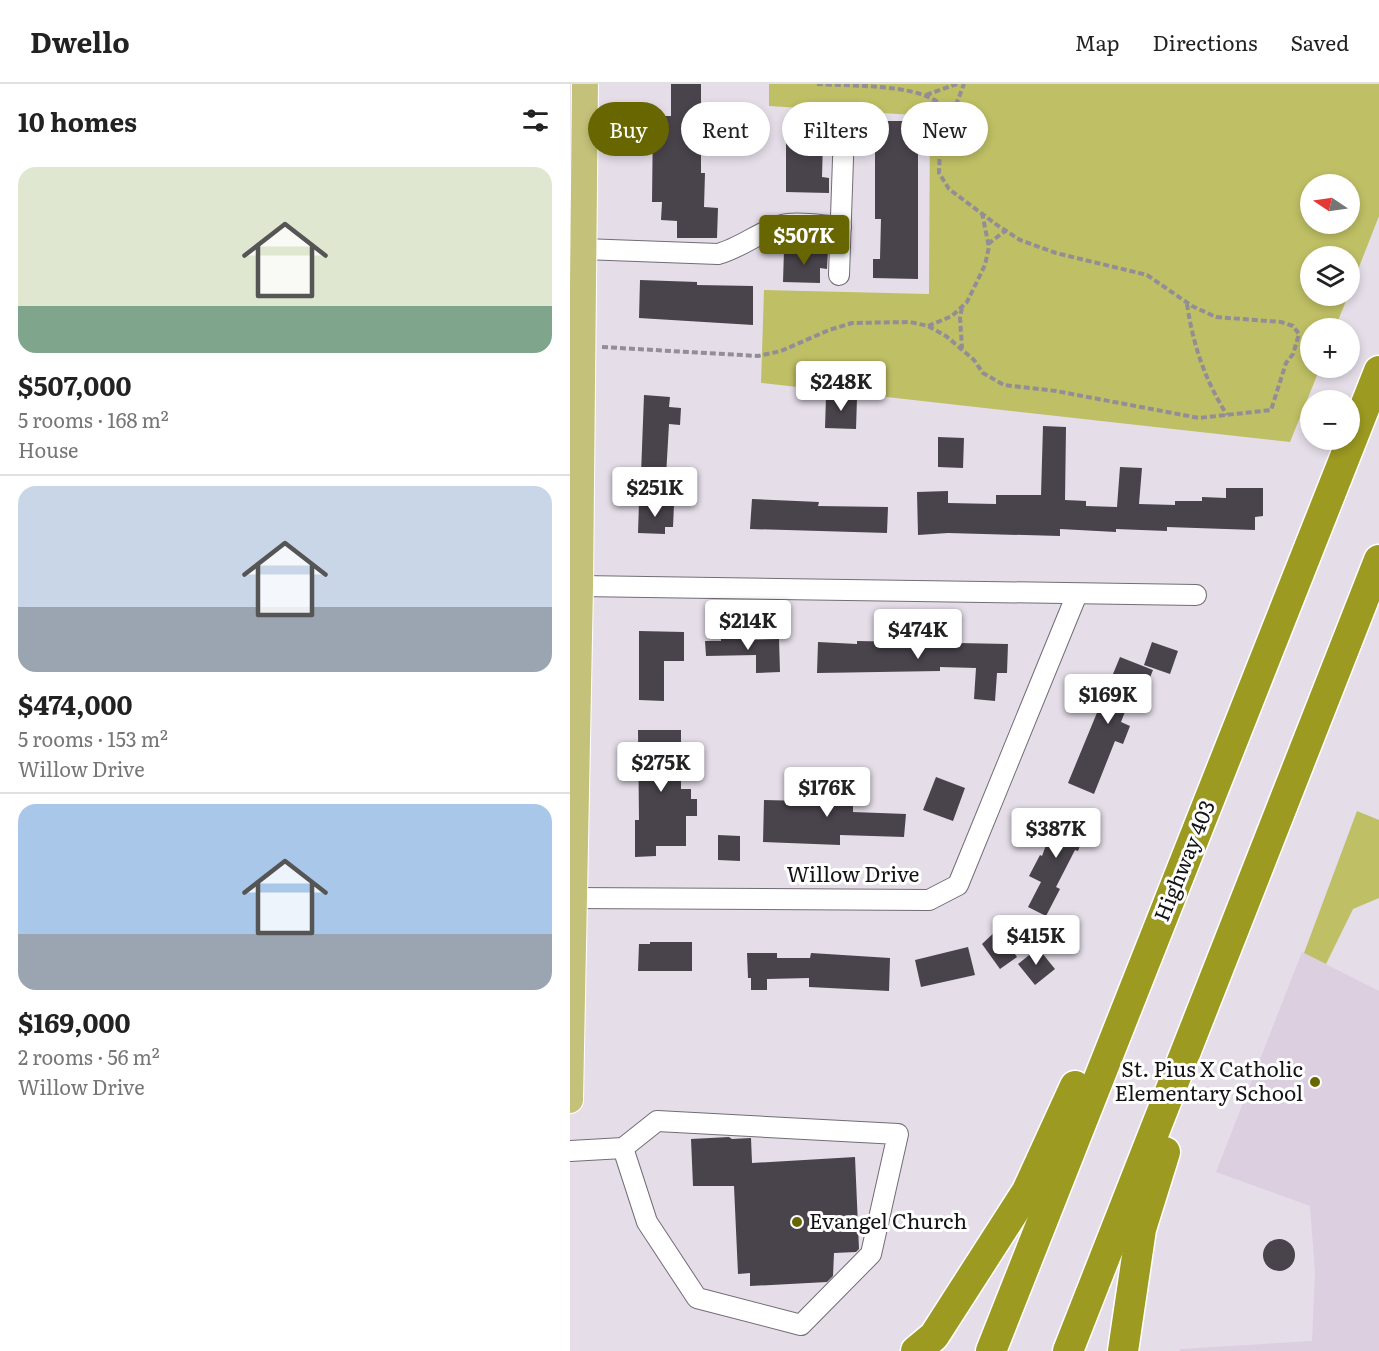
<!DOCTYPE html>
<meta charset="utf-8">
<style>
:root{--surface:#fff;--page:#f2f2f2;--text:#222;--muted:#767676;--line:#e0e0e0;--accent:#676600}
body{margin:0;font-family:Literata,serif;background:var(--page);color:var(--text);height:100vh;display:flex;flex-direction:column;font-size:22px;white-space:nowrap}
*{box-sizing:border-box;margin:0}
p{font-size:20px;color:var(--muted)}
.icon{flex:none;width:33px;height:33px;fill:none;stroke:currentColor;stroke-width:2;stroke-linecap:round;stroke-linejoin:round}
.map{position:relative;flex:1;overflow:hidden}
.drawer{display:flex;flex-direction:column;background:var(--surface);width:570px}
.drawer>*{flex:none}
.hud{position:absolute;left:18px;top:18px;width:570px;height:54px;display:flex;gap:12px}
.needle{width:39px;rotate:283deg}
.tools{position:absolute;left:730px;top:90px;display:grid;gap:12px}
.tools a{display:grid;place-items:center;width:60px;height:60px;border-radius:50%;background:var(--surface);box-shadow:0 3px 9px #0003;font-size:30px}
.price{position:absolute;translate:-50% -51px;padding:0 14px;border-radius:6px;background:#fff;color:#222;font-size:20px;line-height:39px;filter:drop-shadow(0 2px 3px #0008)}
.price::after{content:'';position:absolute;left:50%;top:36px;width:18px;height:14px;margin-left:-9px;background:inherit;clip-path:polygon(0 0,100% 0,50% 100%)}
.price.on{background:var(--accent);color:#fff}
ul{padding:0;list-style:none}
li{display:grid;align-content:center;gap:12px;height:318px;padding:0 18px}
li+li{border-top:2px solid var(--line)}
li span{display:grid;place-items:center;height:186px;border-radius:18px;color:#555}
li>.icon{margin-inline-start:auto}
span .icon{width:108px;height:108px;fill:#fffc;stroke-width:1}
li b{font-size:26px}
h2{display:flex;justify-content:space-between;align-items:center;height:72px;padding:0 18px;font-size:26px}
.pill{padding:0 21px;border-radius:27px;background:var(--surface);box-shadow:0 3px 9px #0003;font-size:21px;line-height:54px}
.pill.on{background:var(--accent);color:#fff}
header{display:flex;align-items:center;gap:36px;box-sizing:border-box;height:84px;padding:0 30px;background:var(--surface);border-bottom:2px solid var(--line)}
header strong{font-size:28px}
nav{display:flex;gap:33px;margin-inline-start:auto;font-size:21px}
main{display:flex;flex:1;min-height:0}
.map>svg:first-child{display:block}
</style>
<header>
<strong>Dwello</strong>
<nav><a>Map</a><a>Directions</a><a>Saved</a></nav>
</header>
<main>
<section class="drawer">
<h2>10 homes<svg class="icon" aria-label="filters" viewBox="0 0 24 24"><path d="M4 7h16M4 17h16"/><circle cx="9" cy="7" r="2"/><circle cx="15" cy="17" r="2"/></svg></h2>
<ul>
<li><span style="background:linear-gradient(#dfe7d0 75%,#7fa58c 0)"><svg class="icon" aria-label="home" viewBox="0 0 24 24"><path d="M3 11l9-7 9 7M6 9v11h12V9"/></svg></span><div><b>$507,000</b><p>5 rooms · 168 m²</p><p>House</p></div></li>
<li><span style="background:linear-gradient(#c9d6e8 65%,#9aa5b1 0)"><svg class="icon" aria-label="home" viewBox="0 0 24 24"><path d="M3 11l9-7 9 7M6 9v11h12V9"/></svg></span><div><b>$474,000</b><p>5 rooms · 153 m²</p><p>Willow Drive</p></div></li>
<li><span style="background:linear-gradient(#a9c7e8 70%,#9aa5b1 0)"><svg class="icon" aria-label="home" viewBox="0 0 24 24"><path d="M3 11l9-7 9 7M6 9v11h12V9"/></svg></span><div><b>$169,000</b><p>2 rooms · 56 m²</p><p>Willow Drive</p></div></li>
</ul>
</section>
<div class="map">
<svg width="809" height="1267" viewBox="0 0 809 1267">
<rect width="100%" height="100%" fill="#e5dee9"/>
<!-- built -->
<polygon fill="#dbcfe0" points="732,868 809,907 809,1267 610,1267 610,1265 742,1257 745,1188 740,1122 646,1088"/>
<!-- green -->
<g fill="#bfbf65" fill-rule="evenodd">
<path d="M199,0H809V132L780,206V172H741V212H778L765,244H741V284H750L720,358L191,299L194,206L359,210L360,32L199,22ZM741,100H780V140H741Z"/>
<polygon points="787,727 809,736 809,814 783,825 756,880 734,869"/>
</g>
<!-- building -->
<g fill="#49434b">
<polygon points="101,0 131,0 131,89 135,89 134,123 148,124 147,154 107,154 107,137 91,136 92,118 82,118 83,32 101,32"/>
<polygon points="305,37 348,37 348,195 303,194 303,175 310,175 311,135 305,135"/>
<polygon points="216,39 258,40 258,56 253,56 252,93 259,94 259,109 216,108"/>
<polygon points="214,166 258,167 257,185 250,184 250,199 213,198"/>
<polygon points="70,196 127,198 127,201 183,202 183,241 69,234"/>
<polygon points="74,311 100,313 99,323 111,324 110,341 99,340 96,392 71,390"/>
<polygon points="256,312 287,313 286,345 255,344"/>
<polygon points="473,342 496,343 495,416 516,417 516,422 547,423 550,383 572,384 569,420 605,421 605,417 632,417 632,413 656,414 656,404 693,404 693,432 685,433 685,446 597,443 597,447 546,445 546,448 490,445 490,452 378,449 348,451 347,408 378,407 378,419 426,420 426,411 471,411"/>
<polygon points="368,353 394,354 393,384 368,383"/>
<polygon points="182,415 249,418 248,422 318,423 317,449 180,445"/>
<polygon points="69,419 104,420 103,443 95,443 95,450 68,449"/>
<polygon points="69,547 114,548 114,577 94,577 94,617 69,616"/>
<polygon points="176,549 177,556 209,555 210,588 186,589 186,571 136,572 135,557 151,557 151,550"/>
<polygon points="287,557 438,560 437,589 427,589 425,617 404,615 406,584 370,583 370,587 247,589 248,558 287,560"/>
<polygon points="582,558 608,567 600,590 574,581"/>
<polygon points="550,573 583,586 577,601 567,597 551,638 560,642 553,660 545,657 524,710 498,699"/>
<polygon points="68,646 111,646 111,705 121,705 121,715 127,715 127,732 116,732 116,762 86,762 86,772 65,773 65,736 69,736"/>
<polygon points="264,686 283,686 283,728 336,730 334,753 270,751 270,761 193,758 194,716 237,717 237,711 264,712"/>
<polygon points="366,693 395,704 383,737 353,726"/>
<polygon points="489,726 519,738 508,767 505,766 486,803 490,805 476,832 458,823 471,798 459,792 470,771 472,772"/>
<polygon points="148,751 170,752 170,777 148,776"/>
<polygon points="428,845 447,873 430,885 412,860"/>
<polygon points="80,858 122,858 122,887 68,887 69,860 80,860"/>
<polygon points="398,863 405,891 351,903 345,876"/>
<polygon points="468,864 485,885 465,901 448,880"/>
<polygon points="177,869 207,869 207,874 240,874 241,869 320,874 319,907 239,903 239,894 197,895 197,906 181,906 181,894 178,894"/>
<polygon points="159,1053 162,1055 181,1054 182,1079 285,1073 289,1165 286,1168 264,1169 263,1192 257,1198 180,1202 180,1189 168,1190 164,1102 123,1102 121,1055"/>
<circle cx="709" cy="1171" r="16"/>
</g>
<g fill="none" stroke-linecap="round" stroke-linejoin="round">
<defs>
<g id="minor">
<path d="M13,165L148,170C172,164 197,142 218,140C235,138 254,142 271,143"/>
<polyline points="269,191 274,46"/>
<polyline points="10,502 626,511"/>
<polyline points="0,814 359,816 388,801 507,510"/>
<polyline points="0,1067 53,1064 87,1037 328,1050 301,1170 231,1241 127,1214 77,1138 53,1064"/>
</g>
<polyline id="major" points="0,1016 10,502 15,0"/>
<g id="highway">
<polyline points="346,1267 364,1252 457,1107 505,1002"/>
<polyline points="421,1267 809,287"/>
<polyline points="498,1267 809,476"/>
<polyline points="553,1267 571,1145 595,1068"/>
</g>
</defs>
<!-- minor casing -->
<use href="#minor" stroke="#736c75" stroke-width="22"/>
<!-- major casing -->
<use href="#major" stroke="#fff" stroke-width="28"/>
<!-- highway casing -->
<use href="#highway" stroke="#fff" stroke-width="33"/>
<!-- path -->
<g stroke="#938e96" stroke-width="4" stroke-dasharray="6 3" stroke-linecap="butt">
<path d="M247,0C278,2 340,0 366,17C372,21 376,29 380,35"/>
<polyline points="356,11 387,0"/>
<polyline points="418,160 435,147"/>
<path d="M617,220C623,261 635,296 657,331"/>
<polyline points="392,224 390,233 392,264"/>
<polyline points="358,242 382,232 397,218 415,181 419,163 412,129"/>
<polyline points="32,263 188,272 211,267 259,246 282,239 340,238 358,242 376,252 404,276 413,289 434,301 486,307 629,334 701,326 716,279 723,270 729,250 723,242 711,238 646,233 622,222 577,191 486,169 450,156 427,141 379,105 369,89 370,63 394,0"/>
</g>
<!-- minor -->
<use href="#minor" stroke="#fff" stroke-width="20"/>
<!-- major -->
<use href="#major" stroke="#c4c27a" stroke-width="26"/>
<!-- highway -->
<use href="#highway" stroke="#9c9a21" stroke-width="30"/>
</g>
<!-- markers -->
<g fill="#676600" stroke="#fff" stroke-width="2">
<circle cx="745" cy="998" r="6"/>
<circle cx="227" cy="1138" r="6"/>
</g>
<g text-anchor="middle" stroke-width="6" stroke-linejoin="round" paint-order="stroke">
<!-- street labels -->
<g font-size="21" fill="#151316" stroke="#fff">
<text transform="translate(615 777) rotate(-68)" y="7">Highway 403</text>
<text x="283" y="798">Willow Drive</text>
</g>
<!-- poi labels -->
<g font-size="21" fill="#151316" stroke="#fff" text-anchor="end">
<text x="733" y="993">St. Pius X Catholic<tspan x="733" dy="24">Elementary School</tspan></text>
<text x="239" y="1145" text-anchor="start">Evangel Church</text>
</g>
</g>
</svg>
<div class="tools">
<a><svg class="needle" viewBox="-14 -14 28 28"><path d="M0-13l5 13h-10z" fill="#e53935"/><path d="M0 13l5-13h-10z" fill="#767676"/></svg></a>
<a><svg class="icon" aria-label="layers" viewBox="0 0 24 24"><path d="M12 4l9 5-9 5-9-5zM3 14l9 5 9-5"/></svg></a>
<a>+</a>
<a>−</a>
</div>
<b class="price on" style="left:234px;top:182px">$507K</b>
<b class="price" style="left:271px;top:328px">$248K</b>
<b class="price" style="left:85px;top:434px">$251K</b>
<b class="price" style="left:178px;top:567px">$214K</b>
<b class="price" style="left:348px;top:576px">$474K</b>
<b class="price" style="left:538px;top:641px">$169K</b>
<b class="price" style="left:91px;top:709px">$275K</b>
<b class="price" style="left:257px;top:734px">$176K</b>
<b class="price" style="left:486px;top:775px">$387K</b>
<b class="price" style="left:466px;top:882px">$415K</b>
<div class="hud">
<a class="pill on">Buy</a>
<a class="pill">Rent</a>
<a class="pill">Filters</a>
<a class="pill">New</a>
</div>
</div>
</main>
